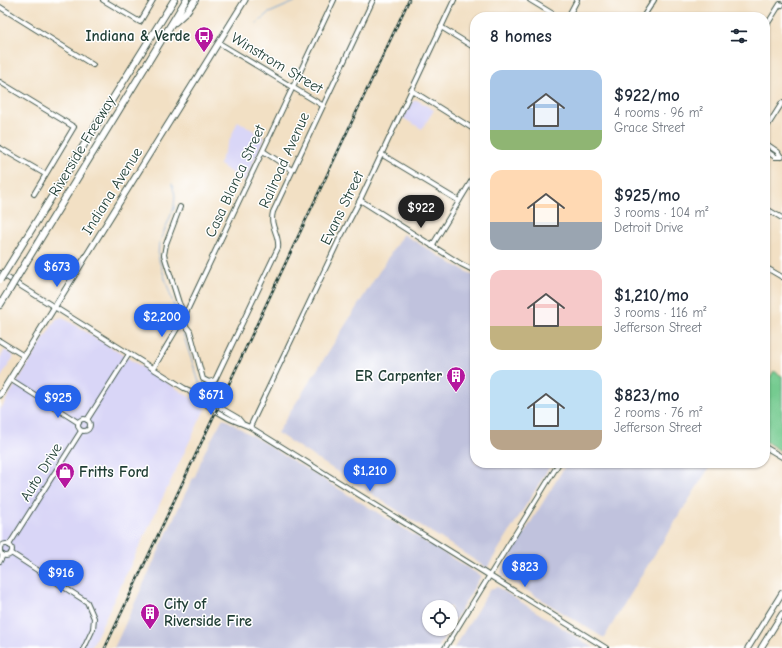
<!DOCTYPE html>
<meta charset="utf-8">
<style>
:root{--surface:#fff;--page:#f2f2f3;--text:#1f2937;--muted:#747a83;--accent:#2563eb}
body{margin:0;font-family:"Comic Neue",sans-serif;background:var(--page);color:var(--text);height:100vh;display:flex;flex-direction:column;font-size:15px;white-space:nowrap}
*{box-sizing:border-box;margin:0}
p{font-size:13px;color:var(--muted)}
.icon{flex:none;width:22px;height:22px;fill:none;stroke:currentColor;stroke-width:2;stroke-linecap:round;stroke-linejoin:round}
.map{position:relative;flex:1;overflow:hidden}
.details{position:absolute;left:470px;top:12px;width:300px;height:456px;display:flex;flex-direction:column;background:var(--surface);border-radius:16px;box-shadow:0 1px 3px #0004}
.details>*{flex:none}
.controls{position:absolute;left:422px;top:600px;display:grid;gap:8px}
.controls a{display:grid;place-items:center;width:36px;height:36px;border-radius:50%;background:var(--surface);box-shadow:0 1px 3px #0004;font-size:20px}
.price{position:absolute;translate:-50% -34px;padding:0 9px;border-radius:14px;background:var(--accent);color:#fff;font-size:13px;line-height:26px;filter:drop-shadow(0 1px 2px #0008)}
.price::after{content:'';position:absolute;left:50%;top:24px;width:12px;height:9px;margin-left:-6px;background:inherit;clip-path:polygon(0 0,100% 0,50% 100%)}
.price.current{background:#222;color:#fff}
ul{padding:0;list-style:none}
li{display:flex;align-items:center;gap:12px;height:100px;padding:0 20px}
li span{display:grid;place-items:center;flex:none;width:112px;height:80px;border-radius:12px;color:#555}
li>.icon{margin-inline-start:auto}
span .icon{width:48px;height:48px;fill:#fffc;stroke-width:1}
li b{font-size:17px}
h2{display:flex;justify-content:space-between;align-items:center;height:48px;padding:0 20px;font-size:17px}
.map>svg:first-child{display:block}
</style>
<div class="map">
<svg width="782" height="648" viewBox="0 0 782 648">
<rect width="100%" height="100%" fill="#fff"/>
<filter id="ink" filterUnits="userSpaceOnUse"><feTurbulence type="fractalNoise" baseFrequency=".025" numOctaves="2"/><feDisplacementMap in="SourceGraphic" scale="8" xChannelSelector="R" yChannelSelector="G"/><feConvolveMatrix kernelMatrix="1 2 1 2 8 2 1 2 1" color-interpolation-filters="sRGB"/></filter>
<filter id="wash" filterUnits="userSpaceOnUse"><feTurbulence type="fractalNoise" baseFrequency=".012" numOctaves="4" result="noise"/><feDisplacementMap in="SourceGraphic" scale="16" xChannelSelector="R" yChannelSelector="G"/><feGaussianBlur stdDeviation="0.9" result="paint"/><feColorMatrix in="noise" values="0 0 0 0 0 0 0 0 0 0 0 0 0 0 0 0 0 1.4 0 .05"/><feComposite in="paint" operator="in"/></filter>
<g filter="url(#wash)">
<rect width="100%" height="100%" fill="#f2e0c4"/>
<!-- built -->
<g fill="#d9d6f7">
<polygon points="417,100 434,110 422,129 403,118 413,101"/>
<polygon points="238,121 265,138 244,182 219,164"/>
<polygon points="62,317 206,407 91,648 0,648 0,410 56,319"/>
<polygon points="5,350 13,355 13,358 0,379 0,358"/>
</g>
<!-- industrial -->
<g fill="#c0c2dd">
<polygon points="403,234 449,262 475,276 475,463 552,463 487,568 277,433"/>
<polygon points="223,418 481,576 451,626 451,607 429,607 429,629 449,629 438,648 114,648 184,496 193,478 194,479 204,453"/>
<polygon points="567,463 712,463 626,600 626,601 604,638 503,576 501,571"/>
<polygon points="497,587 594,648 454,648 490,589"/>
</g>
<!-- green -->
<polygon fill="#74cb90" stroke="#4a8462" points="774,371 782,376 782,452 765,441 765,385"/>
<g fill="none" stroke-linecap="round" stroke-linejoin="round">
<!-- stream -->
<g stroke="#659ed4" stroke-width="1">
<polyline points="257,23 267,14 299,0"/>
<polyline points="172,184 175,195 174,208 159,243 158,257 177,315"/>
<polyline points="183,334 200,385"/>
</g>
</g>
</g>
<g filter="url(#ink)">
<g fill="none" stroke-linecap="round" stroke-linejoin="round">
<defs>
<g id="minor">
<polyline points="103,0 140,22 153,0"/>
<polyline points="530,0 558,17"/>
<polyline points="0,7 93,65"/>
<polyline points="568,17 577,0"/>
<polyline points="643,17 654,0"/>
<polyline points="441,27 475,48"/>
<polyline points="765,28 780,4 782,5"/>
<polyline points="219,43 322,105"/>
<polyline points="0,82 74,127 34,194"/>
<polyline points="411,90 475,130"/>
<polyline points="765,130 782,103"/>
<polyline points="765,143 778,152 781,157"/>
<polyline points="0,148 45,174"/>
<polyline points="765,150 775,157 782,157"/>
<polyline points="263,151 292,170"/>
<polyline points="381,154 459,201"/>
<polyline points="360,200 461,264 475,271"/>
<polyline points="180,207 166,244 164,255 179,303 185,315"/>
<polyline points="765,208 782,218"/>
<polyline points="432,246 475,175"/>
<polyline points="765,267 782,277"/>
<polyline points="0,273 184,388 195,393 238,418 242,423"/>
<path d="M182,321L190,331L203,379L209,382L215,380L278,248C280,234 269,227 273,212L373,0"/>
<polyline points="0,341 24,356"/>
<polyline points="153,369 185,315 334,0"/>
<polyline points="10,379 79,423"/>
<path d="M189,391C199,401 223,416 235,421C240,423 245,425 250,427L606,648"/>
<circle cx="84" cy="425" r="6"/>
<polyline points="87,420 129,354"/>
<polyline points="250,427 338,242 360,200 454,0"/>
<polyline points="765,447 782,457"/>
<circle cx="6" cy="550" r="6"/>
<polyline points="9,545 81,431"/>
<polyline points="11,553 87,602 94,618 93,629 84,648"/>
<polyline points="0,561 3,555"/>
<polyline points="445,648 559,463"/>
</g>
<g id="major">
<polyline points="0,395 245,0"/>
<polyline points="748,648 782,593"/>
<polyline points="761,648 782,614"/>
</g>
<g id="highway">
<polyline points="175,22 186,12 195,0"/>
<polyline points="10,264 174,0"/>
<polyline points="20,272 186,0"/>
<polyline points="0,305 10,289"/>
</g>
</defs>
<!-- minor casing -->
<use href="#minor" stroke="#3f554a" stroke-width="6"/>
<!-- major casing -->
<use href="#major" stroke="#3f554a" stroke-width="7"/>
<!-- highway casing -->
<use href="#highway" stroke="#3f554a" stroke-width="8"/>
<!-- minor -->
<use href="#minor" stroke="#fff" stroke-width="4"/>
<!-- major -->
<use href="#major" stroke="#fff" stroke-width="5"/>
<!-- highway -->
<use href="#highway" stroke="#fff" stroke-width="6"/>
<defs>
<polyline id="rail" points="105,648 409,0"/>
</defs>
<!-- rail casing -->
<use href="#rail" stroke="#1f3d34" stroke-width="2.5"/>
<!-- rail -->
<use href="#rail" stroke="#fff" stroke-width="1" stroke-dasharray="3" stroke-linecap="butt"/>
<defs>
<g id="highway-bridge">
<polyline points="0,280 10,264"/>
<polyline points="10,289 20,272"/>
</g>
</defs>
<!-- highway-bridge casing -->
<use href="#highway-bridge" stroke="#3f554a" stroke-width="8" stroke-linecap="butt"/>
<!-- highway-bridge -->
<use href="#highway-bridge" stroke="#fff" stroke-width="6"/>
</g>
</g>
<!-- icons -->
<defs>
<symbol id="bus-pin" viewBox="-11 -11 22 30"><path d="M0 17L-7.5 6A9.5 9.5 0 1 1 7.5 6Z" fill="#b5179e" stroke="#fff"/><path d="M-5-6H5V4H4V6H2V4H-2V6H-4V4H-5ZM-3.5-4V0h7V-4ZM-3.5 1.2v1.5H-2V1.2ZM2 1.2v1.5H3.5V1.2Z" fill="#fff"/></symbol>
<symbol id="building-pin" viewBox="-11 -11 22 30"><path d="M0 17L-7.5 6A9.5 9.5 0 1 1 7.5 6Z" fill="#b5179e" stroke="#fff"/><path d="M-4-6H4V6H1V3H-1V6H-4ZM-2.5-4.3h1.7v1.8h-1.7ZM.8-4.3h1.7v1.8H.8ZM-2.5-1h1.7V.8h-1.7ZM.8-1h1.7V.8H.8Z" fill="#fff"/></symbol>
<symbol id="shop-pin" viewBox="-11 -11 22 30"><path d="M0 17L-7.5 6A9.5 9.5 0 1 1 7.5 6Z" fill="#b5179e" stroke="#fff"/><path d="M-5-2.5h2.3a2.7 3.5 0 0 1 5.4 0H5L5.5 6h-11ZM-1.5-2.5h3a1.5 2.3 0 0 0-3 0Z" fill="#fff"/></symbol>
</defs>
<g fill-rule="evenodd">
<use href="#bus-pin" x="193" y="25" width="22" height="30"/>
<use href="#building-pin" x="445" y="365" width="22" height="30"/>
<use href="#shop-pin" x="54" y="461" width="22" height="30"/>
<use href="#building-pin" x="139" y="602" width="22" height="30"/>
</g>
<g text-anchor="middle" stroke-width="3" stroke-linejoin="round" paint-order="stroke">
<!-- poi labels -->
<g font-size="15" font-weight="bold" fill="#1f3d34" stroke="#fff" text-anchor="end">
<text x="190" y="41">Indiana &amp; Verde</text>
<text x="442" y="381">ER Carpenter</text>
<text x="79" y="477" text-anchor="start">Fritts Ford</text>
<text x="164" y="609" text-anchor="start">City of<tspan x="164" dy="17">Riverside Fire</tspan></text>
</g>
<!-- street labels -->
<g font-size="15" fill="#1f3d34" stroke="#fff">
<text transform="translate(277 63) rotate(31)" y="5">Winstrom Street</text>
<text transform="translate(82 146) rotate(-59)" y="5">Riverside Freeway</text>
<text transform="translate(284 160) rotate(-66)" y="5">Railroad Avenue</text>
<text transform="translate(235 181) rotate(-65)" y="5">Casa Blanca Street</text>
<text transform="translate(112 191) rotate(-58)" y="5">Indiana Avenue</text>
<text transform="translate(342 208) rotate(-64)" y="5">Evans Street</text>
<text transform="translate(41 472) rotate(-58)" y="5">Auto Drive</text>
</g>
</g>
</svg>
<div class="controls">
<a><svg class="icon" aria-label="locate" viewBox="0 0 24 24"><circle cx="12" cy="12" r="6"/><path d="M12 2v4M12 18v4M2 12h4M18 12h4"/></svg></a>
</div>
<b class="price current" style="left:421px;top:229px">$922</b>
<b class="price" style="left:57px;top:288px">$673</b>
<b class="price" style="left:162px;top:338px">$2,200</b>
<b class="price" style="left:211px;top:416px">$671</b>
<b class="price" style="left:58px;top:419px">$925</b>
<b class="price" style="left:370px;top:492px">$1,210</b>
<b class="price" style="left:525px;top:588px">$823</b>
<b class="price" style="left:61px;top:594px">$916</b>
<section class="details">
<h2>8 homes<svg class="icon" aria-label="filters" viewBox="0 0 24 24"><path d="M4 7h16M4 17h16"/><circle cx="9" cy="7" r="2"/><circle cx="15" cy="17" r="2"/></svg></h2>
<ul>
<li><span style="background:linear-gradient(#a9c7e8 75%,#8fb573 0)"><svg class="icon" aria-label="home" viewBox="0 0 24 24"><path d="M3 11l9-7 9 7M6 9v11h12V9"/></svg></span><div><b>$922/mo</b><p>4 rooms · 96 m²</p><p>Grace Street</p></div></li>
<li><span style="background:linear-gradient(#ffd9b3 65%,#9aa5b1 0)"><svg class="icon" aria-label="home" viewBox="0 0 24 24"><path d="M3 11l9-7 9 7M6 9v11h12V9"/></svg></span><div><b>$925/mo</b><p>3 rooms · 104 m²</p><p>Detroit Drive</p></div></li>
<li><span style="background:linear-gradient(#f6c9c9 70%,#c2b280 0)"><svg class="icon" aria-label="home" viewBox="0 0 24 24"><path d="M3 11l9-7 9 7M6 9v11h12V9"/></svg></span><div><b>$1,210/mo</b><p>3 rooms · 116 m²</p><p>Jefferson Street</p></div></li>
<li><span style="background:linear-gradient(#bfe0f5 75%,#b9a48a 0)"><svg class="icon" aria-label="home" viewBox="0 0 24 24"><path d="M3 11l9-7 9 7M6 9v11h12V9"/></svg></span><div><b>$823/mo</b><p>2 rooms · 76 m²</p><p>Jefferson Street</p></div></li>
</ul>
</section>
</div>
